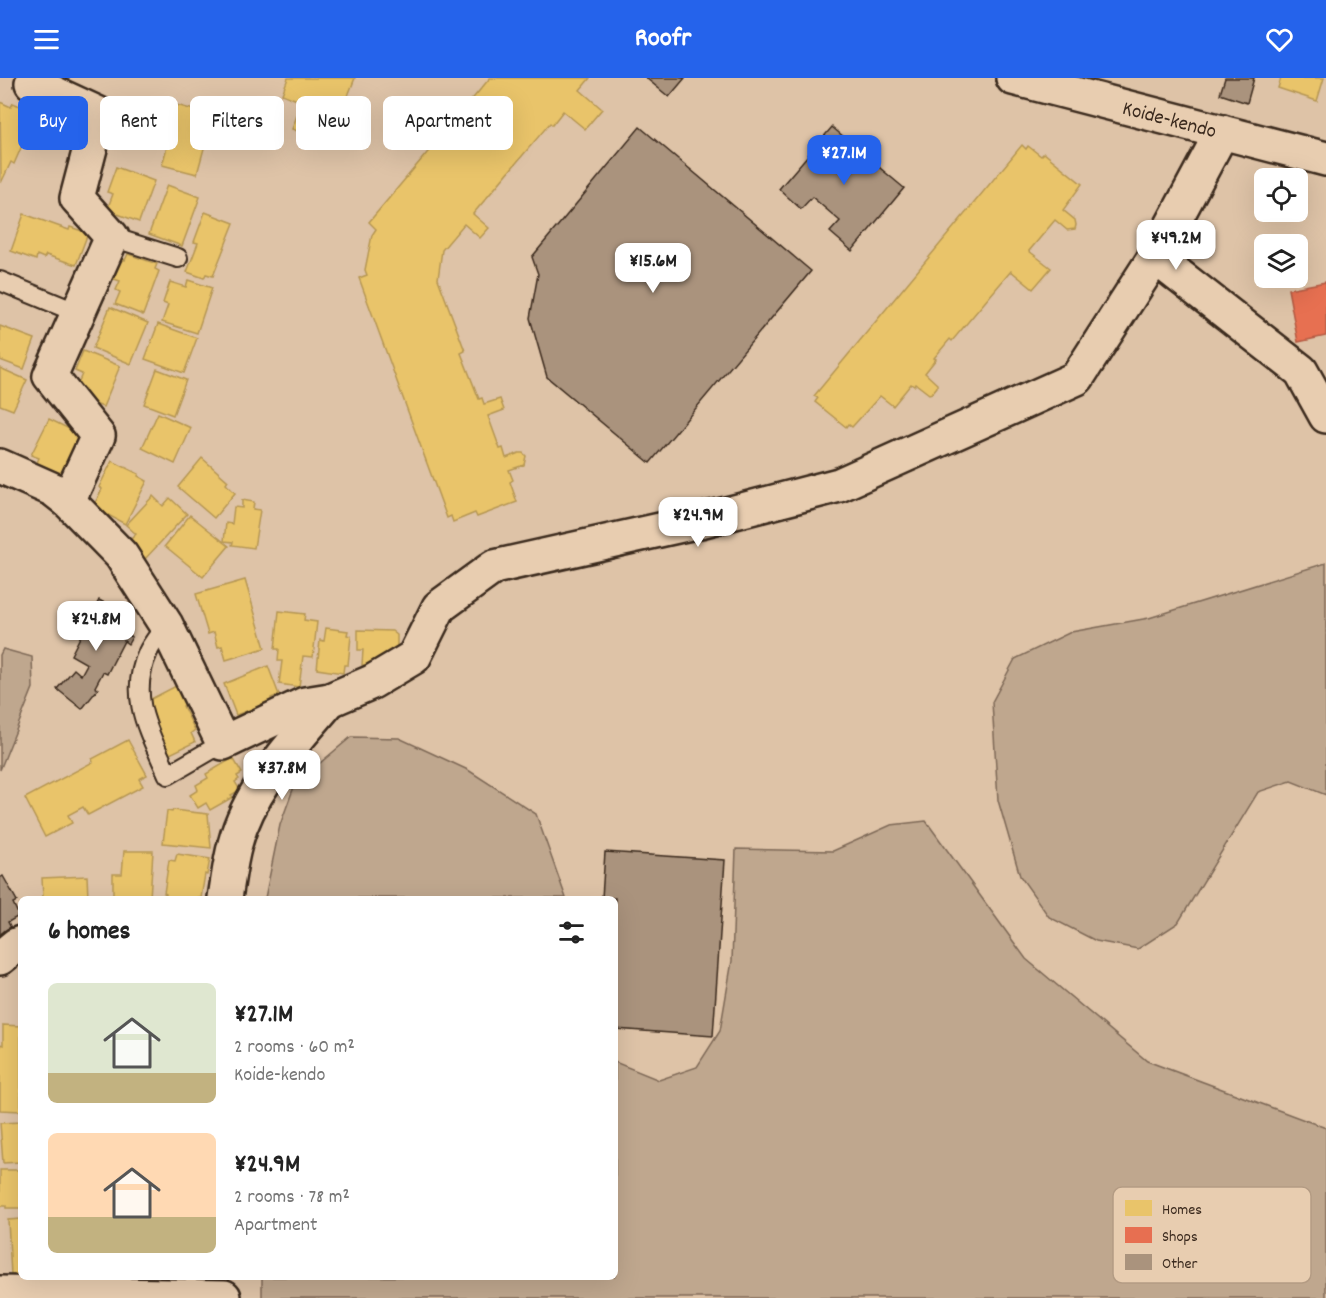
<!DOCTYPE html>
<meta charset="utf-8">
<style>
:root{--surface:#fff;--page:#f2f2f2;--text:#222;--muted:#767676;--accent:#2563eb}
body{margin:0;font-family:Dekko,sans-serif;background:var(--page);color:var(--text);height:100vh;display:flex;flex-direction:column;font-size:22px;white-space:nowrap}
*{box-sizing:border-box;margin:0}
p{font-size:20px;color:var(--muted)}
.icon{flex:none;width:33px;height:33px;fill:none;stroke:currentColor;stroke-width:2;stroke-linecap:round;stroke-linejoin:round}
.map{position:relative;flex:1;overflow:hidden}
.panel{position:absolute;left:18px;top:818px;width:600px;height:384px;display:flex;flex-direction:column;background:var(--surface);border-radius:9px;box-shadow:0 6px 24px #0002}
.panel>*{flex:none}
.guide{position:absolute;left:18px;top:18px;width:600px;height:54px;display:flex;gap:12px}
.tools{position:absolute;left:1254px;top:90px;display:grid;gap:12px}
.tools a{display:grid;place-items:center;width:54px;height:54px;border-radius:9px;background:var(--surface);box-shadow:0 6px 24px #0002;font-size:30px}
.price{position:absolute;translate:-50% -51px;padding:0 14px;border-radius:12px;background:#fff;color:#222;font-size:20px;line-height:39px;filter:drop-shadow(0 2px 3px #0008)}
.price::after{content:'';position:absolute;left:50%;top:36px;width:18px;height:14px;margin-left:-9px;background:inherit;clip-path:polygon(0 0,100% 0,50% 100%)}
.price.on{background:var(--accent);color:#fff}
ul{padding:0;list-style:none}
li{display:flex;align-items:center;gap:18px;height:150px;padding:0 30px}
li span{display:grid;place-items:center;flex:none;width:168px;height:120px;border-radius:9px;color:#555}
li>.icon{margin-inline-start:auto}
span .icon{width:72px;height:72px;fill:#fffc;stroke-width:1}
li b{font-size:26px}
h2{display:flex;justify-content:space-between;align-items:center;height:72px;padding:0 30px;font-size:26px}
.tag{padding:0 21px;border-radius:9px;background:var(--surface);box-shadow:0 6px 24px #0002;font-size:21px;line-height:54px}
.tag.on{background:var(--accent);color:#fff}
header{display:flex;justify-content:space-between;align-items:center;height:78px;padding:0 30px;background:var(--accent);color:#fff;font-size:27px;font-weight:700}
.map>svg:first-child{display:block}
</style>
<header><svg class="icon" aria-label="menu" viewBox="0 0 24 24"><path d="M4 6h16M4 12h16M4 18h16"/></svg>Roofr<svg class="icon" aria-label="heart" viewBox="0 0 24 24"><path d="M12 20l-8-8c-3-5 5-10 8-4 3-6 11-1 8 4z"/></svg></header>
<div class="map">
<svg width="1326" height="1220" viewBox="0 0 1326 1220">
<rect width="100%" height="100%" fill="#dec3a7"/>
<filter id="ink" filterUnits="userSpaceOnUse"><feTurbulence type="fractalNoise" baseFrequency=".0167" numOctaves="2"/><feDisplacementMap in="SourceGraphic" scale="12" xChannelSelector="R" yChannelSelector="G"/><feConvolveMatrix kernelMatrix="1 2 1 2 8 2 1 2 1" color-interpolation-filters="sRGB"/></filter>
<g filter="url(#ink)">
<!-- green -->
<g fill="#bfa78e" stroke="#7d6856" stroke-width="1.5">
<polygon points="1326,485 1326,717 1291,703 1258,714 1178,845 1138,871 1096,863 1049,839 1020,798 998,722 992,624 1015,581 1071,554 1149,540"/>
<polygon points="3,571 32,579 33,610 0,692 0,577"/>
<polygon points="351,659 399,660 468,692 536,736 566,820 265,820 280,747 295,706"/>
<polygon points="926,743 1026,881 1147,983 1326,1050 1326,1220 262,1220 262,1199 615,1198 615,984 659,1002 697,989 720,953 732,883 736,771 833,773 891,747"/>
</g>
<!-- homes -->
<g fill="#e9c46a" stroke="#b59653" stroke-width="1.5">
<polygon points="288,0 355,0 340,38 321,31 311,58 292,51 302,24 282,16"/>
<polygon points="490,0 590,0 580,12 602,31 585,51 563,33 552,47 550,45 473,136 489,150 480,160 464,146 442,172 438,201 465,273 461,275 479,321 482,320 484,326 500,321 504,332 488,338 500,371 503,370 506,380 519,375 523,375 526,378 524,387 509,392 513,402 510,404 517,424 477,439 475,435 453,444 451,438 447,440 359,200 367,197 365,192 372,157 376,151 369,144"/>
<polygon points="1281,0 1324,0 1317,23 1278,10"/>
<polygon points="0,24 11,29 13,25 29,32 28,36 32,38 28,46 31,47 14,86 11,84 1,105"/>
<polygon points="173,26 201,34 201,39 212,41 197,96 162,87 173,47 167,45"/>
<polygon points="1022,67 1026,71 1028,68 1041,78 1044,75 1082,106 1063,132 1075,142 1076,147 1075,151 1067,152 1055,142 1029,173 1051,190 1033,211 1011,193 952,263 950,261 934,280 936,281 925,295 937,306 937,309 932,315 929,316 916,306 914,308 911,306 893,328 880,318 852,349 848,346 846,349 815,324 818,320 814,318"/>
<polygon points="116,89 154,103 139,144 107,132 113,116 107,114"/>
<polygon points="167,107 200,119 182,168 149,156"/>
<polygon points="205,134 234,145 213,198 206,196 204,200 187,194 198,165 194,164"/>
<polygon points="24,136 69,152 70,149 88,155 76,187 46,177 44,180 37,177 36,182 11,173"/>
<polygon points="128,176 157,186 155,191 159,193 143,237 115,226 120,214 116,212 120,203 111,200 118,180 125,182"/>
<polygon points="188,202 212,210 197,255 162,244 168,227 163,225 170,204 186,209"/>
<polygon points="110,229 148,245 131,286 93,270"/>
<polygon points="158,246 197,260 184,295 145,281"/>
<polygon points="0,248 35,261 24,291 0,282"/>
<polygon points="83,273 120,288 103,329 82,321 85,311 77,308 82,296 75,293"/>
<polygon points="0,290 27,302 13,332 0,327"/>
<polygon points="157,291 186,302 173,337 144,326"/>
<polygon points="158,335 191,350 175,386 142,370"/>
<polygon points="49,341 84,358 63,403 35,389 39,380 31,377"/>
<polygon points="202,380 228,403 226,406 235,415 214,440 178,409"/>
<polygon points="112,383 139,396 138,398 147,403 125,446 93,429 102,411 99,409"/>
<polygon points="153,418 163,428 170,420 187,436 145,481 128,464 136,456 126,447"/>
<polygon points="242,422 254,424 253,431 260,432 254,470 232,467 233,464 224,463 226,445 232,446 234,429 242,430"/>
<polygon points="190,437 229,468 203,499 165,468"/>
<polygon points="245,502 265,570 226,582 222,568 218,569 214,554 208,556 196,516"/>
<polygon points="279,533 305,536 304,542 317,544 313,579 303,578 299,609 279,606 282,583 278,583 279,571 275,571"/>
<polygon points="326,550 348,553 347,557 351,558 348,587 344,587 343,595 317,591 320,562 324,563"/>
<polygon points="358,552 392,553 397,557 397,579 383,587 362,587 363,572 358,572"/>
<polygon points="268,588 279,617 271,620 274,627 253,635 252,631 236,637 224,606"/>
<polygon points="178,607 187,626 183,628 195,652 191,655 195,664 170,676 153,641 155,640 147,623"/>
<polygon points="128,662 147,697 139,701 143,708 88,737 83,729 68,737 72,745 45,759 25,720 93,684 92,681"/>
<polygon points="233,680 242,695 237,698 239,701 235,704 240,712 231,717 233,719 210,732 206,725 198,730 190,717 198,712 196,707 208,700 206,696"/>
<polygon points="173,732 208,736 211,770 163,765 167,733 172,734"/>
<polygon points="124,773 153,773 150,820 113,820 113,796 122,796"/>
<polygon points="177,776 210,781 207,797 205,796 201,820 165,820 166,816 164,815 169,782 175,783"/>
<polygon points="87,798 88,820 43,820 42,800"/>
<polygon points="3,947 21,948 21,1033 0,1032 0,966 3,967"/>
<polygon points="21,1044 21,1084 3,1085 0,1045"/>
<polygon points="0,1092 20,1092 21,1130 6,1130 6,1128 0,1128"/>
<polygon points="21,1141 21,1197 11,1197 8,1142"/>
<polygon points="80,1198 136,1198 136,1202 79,1201"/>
<polygon points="164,1198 197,1198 197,1203 164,1202"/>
</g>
<!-- shops -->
<polygon fill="#e76f51" stroke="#b35a42" stroke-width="1.5" points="1326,204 1326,258 1298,264 1288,211"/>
<!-- building -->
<g fill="#aa937d" stroke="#3b2a1e" stroke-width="1.5">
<polygon points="646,0 685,0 669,19"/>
<polygon points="1225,0 1254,0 1247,25 1220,16"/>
<polygon points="640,49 811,193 650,385 547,299 530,240 538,196 532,179"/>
<polygon points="832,49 856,69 864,71 872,75 880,90 904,110 852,173 830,154 840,143 812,119 801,131 779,111"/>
<polygon points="99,522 129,538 121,553 132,559 128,566 124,563 107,596 103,594 95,609 98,611 82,631 57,611 74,591 81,597 87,586 71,577"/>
<polygon points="605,774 725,782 713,958 615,951 615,820 602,820"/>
<polygon points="3,798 17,823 13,825 19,838 8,844 12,852 0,859 0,800"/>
</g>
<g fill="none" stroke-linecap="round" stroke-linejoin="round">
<defs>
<g id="lane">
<polyline points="112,159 178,180"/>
<polyline points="0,203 78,235"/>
<path d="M166,547C160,556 152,565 148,574C127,620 150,655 168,697L223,665"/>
</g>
<g id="street">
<polyline points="34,0 32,5 99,36 77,120 112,159 50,298 98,358 68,423"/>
<polyline points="1155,179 1301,293 1326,338"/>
<polyline points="0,388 54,412 68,423 121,477 166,547 223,665 305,626 330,622 372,604 414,579 439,529 494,489 700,443 839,407 1077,300 1155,179 1222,54"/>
<path d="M225,820C228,803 230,784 235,766C250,709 293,666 330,622"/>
<polyline points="0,880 16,867 21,865"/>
<polyline points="0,1215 224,1219"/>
</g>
<g id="secondary">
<path id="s1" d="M1013,0L1326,81"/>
</g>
</defs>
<!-- lane casing -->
<use href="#lane" stroke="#3b2a1e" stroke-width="22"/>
<!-- street casing -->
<use href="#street" stroke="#3b2a1e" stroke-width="38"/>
<!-- secondary casing -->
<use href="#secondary" stroke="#3b2a1e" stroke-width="38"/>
<!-- lane -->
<use href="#lane" stroke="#e8cdb0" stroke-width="18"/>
<!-- street -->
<use href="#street" stroke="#e8cdb0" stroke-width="33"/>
<!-- secondary -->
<use href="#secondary" stroke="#e8cdb0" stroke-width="33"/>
</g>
</g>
<g text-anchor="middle" stroke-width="6" stroke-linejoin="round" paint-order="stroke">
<!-- street labels -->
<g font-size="21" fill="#3b2a1e" stroke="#e8cdb0">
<text dy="7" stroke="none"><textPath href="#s1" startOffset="162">Koide-kendo</textPath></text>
</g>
</g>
<!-- legend -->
<rect x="1113" y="1109" width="198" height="96" rx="9" fill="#e8cdb0" stroke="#b49c84" stroke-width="1.5"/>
<rect x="1125" y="1122" width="27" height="16" fill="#e9c46a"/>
<rect x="1125" y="1149" width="27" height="16" fill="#e76f51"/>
<rect x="1125" y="1176" width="27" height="16" fill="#aa937d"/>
<g font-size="16" fill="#3b2a1e">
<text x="1162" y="1136">Homes</text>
<text x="1162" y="1163">Shops</text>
<text x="1162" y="1190">Other</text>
</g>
</svg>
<div class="tools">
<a><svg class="icon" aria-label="locate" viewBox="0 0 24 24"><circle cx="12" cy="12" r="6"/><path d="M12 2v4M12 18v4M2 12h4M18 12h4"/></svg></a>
<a><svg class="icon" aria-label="layers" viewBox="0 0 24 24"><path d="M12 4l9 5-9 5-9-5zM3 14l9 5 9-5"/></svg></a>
</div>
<b class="price on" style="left:844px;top:108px">¥27.1M</b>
<b class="price" style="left:1176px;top:193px">¥49.2M</b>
<b class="price" style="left:653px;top:216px">¥15.6M</b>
<b class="price" style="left:698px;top:470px">¥24.9M</b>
<b class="price" style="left:96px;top:574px">¥24.8M</b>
<b class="price" style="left:282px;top:723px">¥37.8M</b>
<div class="guide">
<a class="tag on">Buy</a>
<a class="tag">Rent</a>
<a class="tag">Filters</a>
<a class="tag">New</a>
<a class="tag">Apartment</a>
</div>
<section class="panel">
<h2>6 homes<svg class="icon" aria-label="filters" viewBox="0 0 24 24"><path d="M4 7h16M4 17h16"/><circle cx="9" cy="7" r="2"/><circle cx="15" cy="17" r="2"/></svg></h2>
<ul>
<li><span style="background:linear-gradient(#dfe7d0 75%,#c2b280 0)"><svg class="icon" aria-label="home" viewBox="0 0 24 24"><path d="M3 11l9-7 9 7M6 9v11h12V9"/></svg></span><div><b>¥27.1M</b><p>2 rooms · 60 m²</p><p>Koide-kendo</p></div></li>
<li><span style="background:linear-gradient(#ffd9b3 70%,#c2b280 0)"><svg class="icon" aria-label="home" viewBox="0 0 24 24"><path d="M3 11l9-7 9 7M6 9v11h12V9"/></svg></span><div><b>¥24.9M</b><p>2 rooms · 78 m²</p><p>Apartment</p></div></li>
</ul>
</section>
</div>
